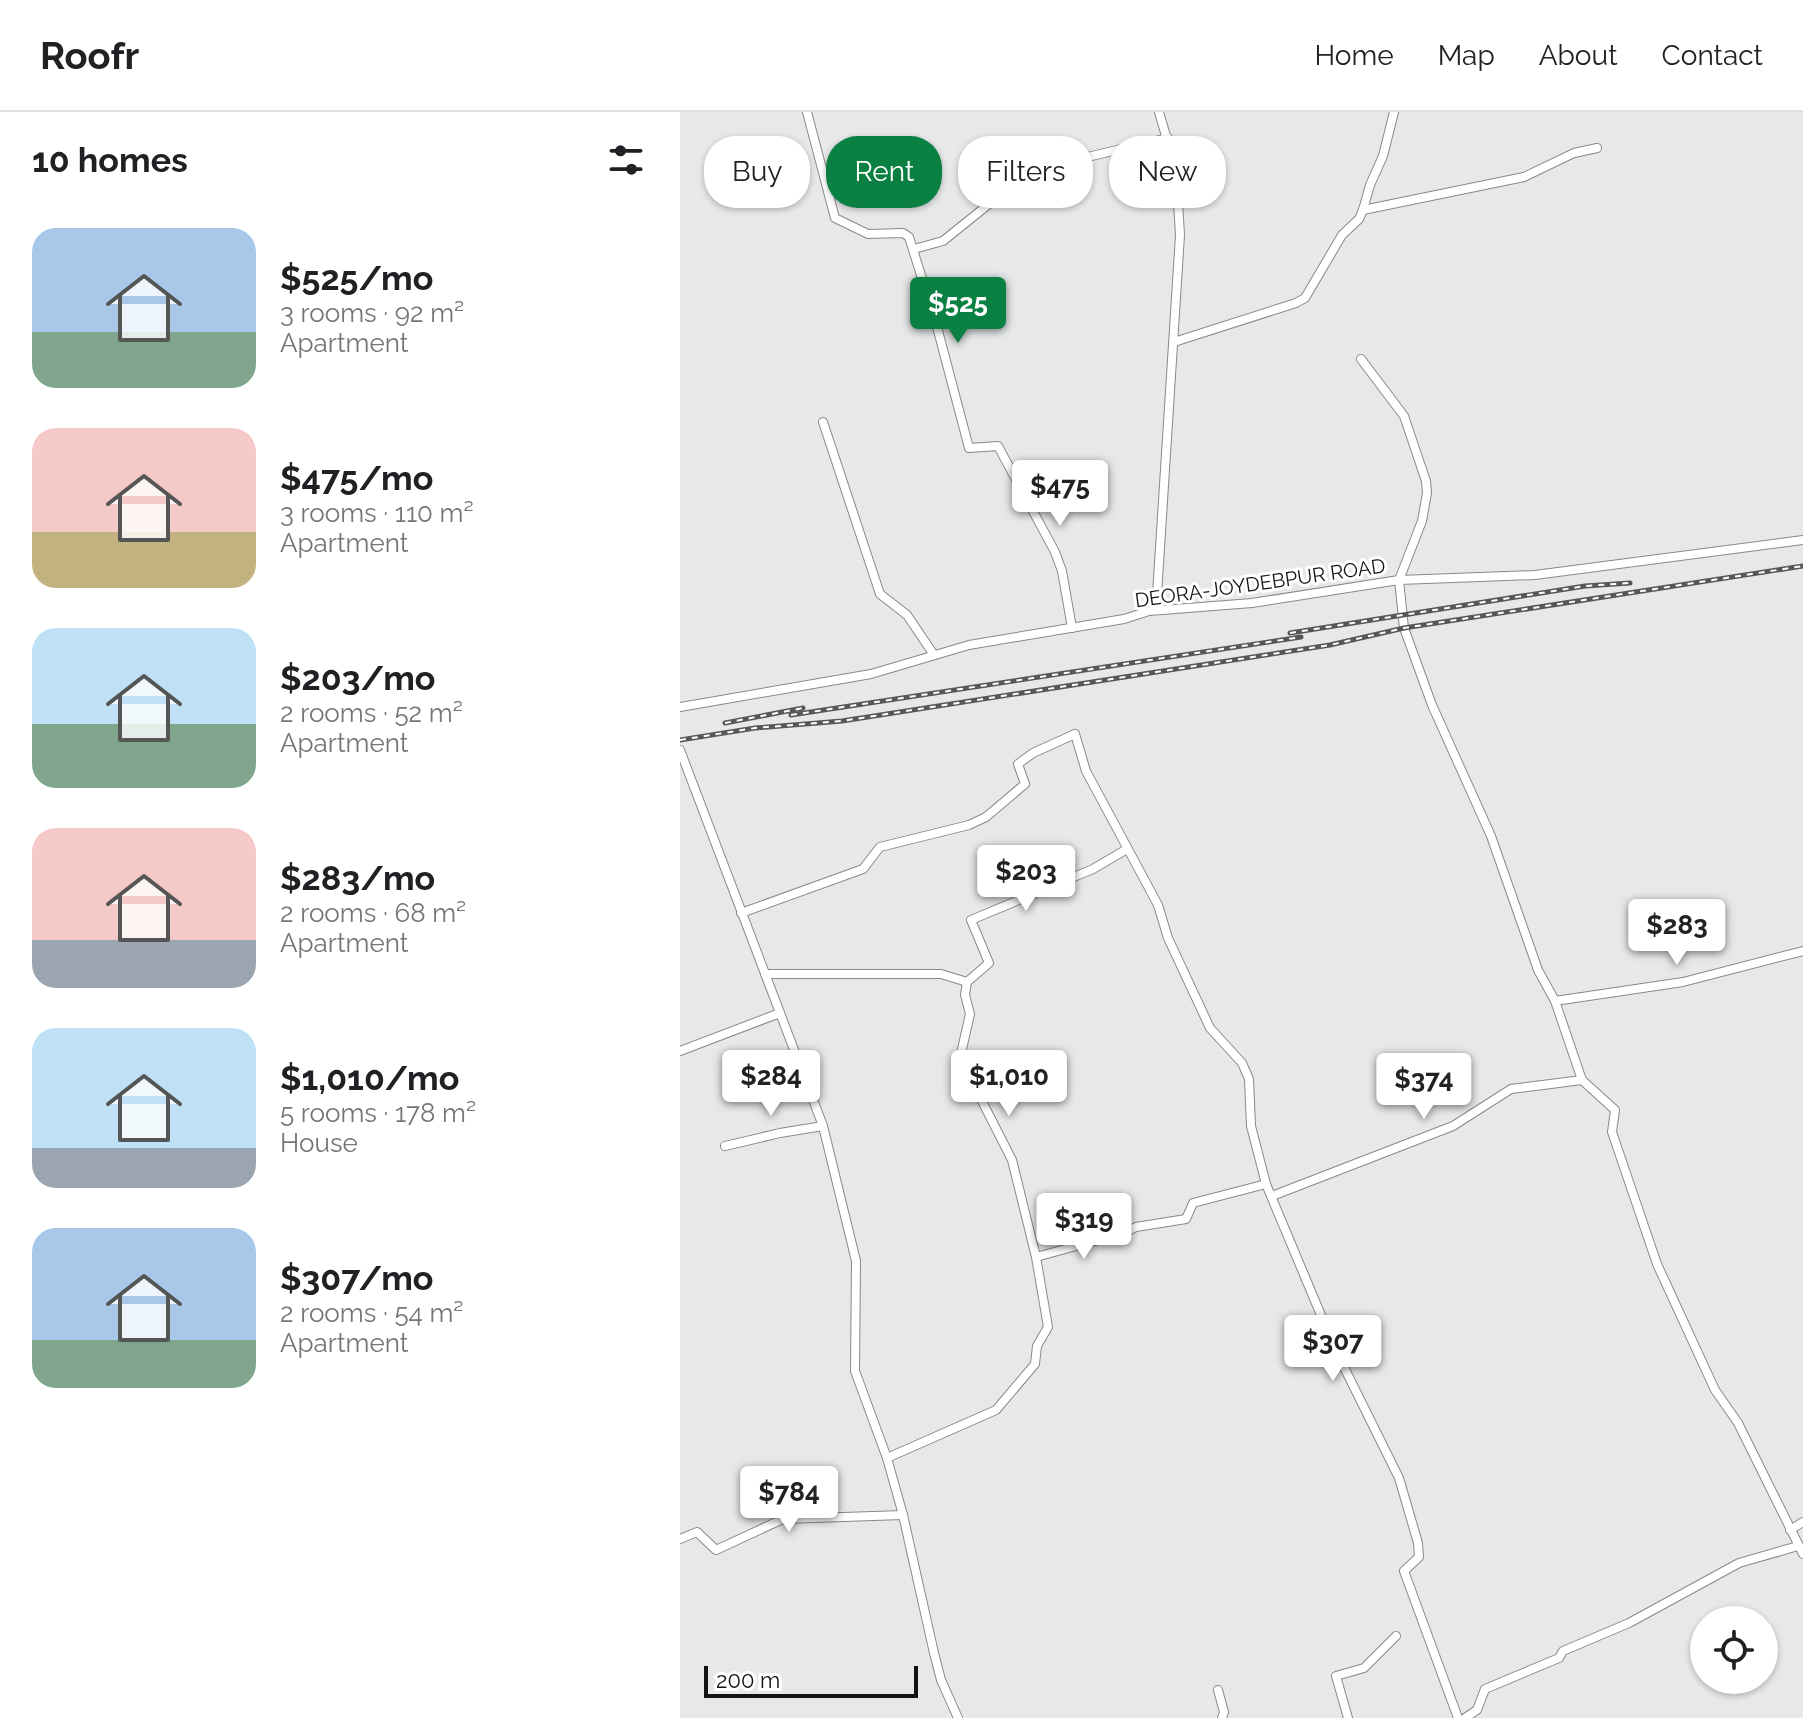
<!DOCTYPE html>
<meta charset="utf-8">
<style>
:root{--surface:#fff;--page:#f6f6f6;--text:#202124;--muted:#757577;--line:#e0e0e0;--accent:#0b8043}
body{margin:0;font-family:Raleway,sans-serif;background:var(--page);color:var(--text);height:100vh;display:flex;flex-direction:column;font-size:30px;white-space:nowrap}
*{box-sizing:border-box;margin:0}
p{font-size:26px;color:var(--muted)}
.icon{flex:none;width:44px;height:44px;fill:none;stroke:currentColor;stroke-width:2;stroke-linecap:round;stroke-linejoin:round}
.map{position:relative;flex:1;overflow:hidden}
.details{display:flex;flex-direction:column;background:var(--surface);width:680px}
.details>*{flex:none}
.banner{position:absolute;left:24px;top:24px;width:760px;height:72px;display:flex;gap:16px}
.tools{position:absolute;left:1010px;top:1494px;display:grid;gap:16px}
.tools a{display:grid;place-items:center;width:88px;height:88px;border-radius:50%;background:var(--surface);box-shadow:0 2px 6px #0004;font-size:40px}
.scale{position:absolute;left:24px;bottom:20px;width:214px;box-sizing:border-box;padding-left:8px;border:4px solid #131313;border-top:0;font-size:22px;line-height:28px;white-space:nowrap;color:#131313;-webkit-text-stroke:6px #fff;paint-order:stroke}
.price{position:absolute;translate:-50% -68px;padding:0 18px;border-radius:8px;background:#fff;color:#222;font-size:26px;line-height:52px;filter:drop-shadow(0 2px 4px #0008)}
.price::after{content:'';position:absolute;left:50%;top:48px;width:24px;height:18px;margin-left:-12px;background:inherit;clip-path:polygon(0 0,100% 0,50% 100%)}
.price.selected{background:var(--accent);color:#fff}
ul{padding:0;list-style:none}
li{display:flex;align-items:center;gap:24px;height:200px;padding:0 32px}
li span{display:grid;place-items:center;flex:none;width:224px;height:160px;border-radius:24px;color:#555}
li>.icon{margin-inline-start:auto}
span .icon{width:96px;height:96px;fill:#fffc;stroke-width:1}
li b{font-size:34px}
h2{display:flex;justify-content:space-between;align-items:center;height:96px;padding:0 32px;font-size:34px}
.pill{padding:0 28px;border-radius:32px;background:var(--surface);box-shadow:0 2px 6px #0004;font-size:28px;line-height:72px}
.pill.selected{background:var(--accent);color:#fff}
header{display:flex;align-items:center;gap:48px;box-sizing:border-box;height:112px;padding:0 40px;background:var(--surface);border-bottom:2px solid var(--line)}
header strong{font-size:38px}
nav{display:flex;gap:44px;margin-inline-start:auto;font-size:28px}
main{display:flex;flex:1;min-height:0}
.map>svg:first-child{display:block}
</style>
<header>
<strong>Roofr</strong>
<nav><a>Home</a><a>Map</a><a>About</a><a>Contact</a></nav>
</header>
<main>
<section class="details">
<h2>10 homes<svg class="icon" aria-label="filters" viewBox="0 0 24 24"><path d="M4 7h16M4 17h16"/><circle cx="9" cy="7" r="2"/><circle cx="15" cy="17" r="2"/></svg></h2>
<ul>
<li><span style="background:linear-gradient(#a9c7e8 65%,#7fa58c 0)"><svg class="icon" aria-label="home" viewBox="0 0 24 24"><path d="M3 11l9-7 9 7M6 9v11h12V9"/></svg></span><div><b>$525/mo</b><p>3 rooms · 92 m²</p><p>Apartment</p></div></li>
<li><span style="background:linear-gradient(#f6c9c9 65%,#c2b280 0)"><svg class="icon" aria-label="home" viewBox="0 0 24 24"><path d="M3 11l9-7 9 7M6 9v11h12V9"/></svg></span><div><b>$475/mo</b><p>3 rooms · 110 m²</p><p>Apartment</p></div></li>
<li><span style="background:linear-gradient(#bfe0f5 60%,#7fa58c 0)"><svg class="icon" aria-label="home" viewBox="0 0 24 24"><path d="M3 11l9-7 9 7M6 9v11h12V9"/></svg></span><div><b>$203/mo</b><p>2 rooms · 52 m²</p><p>Apartment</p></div></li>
<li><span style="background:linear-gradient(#f6c9c9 70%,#9aa5b1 0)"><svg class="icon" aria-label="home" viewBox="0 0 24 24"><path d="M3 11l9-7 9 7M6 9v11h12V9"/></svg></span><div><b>$283/mo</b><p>2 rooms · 68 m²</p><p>Apartment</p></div></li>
<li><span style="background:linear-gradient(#bfe0f5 75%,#9aa5b1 0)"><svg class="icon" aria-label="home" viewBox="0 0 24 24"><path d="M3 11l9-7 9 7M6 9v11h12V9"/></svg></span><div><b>$1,010/mo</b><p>5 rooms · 178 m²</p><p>House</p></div></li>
<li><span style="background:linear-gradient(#a9c7e8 70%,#7fa58c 0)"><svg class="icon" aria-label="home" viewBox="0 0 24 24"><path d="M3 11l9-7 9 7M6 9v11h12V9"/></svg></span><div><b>$307/mo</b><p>2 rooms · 54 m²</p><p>Apartment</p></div></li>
</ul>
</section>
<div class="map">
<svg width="1123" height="1606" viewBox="0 0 1123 1606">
<rect width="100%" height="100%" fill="#e7e8e9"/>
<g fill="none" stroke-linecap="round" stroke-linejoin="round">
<defs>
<g id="minor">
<polyline points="127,0 155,106 188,122 223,121 229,125 256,211 289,336 318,334 375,440 382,459 392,516"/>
<polyline points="683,98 844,65 894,41 917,36"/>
<polyline points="234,137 263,129 309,92 382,51 488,26"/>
<polyline points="494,230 616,191 625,186 662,123 679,107 683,98 690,73 703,44 714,0"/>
<polyline points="681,247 724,304 746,369 747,381 742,409 719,468 724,516 752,593 811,724 858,858 875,889 902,968 935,998 932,1020 977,1152 1035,1278 1058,1311 1123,1442"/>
<polyline points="143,310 200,482 227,503 254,543"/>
<polyline points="476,498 500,123 496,58 479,0"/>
<polyline points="0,595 191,562 289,533 444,507 469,499 572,491 719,468 855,463 1123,428"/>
<polyline points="395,622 406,659 478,793 488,826 530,916 562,951 569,967 571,1014 586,1072 656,1239 719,1366 738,1431 739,1445 724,1459 778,1606"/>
<polyline points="0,638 143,1014 176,1149 175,1259 207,1346 223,1403 254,1541 261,1568 278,1606"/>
<polyline points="61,801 183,757 200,735 289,713 306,705 345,672 338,652 353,641 395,622"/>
<polyline points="85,862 261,862 287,870"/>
<polyline points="875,889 1003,870 1123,839"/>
<polyline points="0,939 100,901"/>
<polyline points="45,1034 100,1021 143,1014"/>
<polyline points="592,1084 773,1014 831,977 902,968"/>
<polyline points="356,1145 444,1121 456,1115 506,1107 513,1091 586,1072"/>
<polyline points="207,1346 316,1298 355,1252 357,1234 368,1215 356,1145 332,1048 280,946 290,902 285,883 287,870 309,851 291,808 413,757 447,737"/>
<polyline points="1110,1418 1123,1410"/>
<polyline points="0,1427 17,1420 36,1438 103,1407 223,1403"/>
<polyline points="538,1578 544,1600 542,1606"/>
<polyline points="668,1606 656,1564 684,1556 716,1524"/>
<polyline points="785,1606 797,1598 805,1577 879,1546 883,1539 949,1511 1059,1451 1118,1434"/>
</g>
</defs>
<!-- minor casing -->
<use href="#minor" stroke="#888989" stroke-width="10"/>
<!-- minor -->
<use href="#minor" stroke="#fff" stroke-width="8"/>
<defs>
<g id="rail">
<polyline points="610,521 905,474 950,471"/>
<polyline points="111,603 621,525"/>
<polyline points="45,611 123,596"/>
<polyline points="0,628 75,616 162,609 650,533 724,516 1123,454"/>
</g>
</defs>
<!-- rail casing -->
<use href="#rail" stroke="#575757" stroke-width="5"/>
<!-- rail -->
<use href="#rail" stroke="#fff" stroke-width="2" stroke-dasharray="6" stroke-linecap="butt"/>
</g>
<g text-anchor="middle" stroke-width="6" stroke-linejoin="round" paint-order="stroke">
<!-- street labels -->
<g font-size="20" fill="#131313" stroke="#fff">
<text transform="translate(580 471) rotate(-8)" y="7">DEORA-JOYDEBPUR ROAD</text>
</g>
</g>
</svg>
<div class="tools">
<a><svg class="icon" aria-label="locate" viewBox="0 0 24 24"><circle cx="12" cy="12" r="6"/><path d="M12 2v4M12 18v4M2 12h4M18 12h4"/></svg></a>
</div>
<div class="scale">200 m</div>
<b class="price selected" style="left:278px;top:233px">$525</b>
<b class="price" style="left:380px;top:416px">$475</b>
<b class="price" style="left:346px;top:801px">$203</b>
<b class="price" style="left:997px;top:855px">$283</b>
<b class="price" style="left:91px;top:1006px">$284</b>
<b class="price" style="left:329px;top:1006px">$1,010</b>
<b class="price" style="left:744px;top:1009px">$374</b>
<b class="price" style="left:404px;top:1149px">$319</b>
<b class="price" style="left:653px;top:1271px">$307</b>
<b class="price" style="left:109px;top:1422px">$784</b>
<div class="banner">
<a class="pill">Buy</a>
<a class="pill selected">Rent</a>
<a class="pill">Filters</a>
<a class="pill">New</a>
</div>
</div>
</main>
